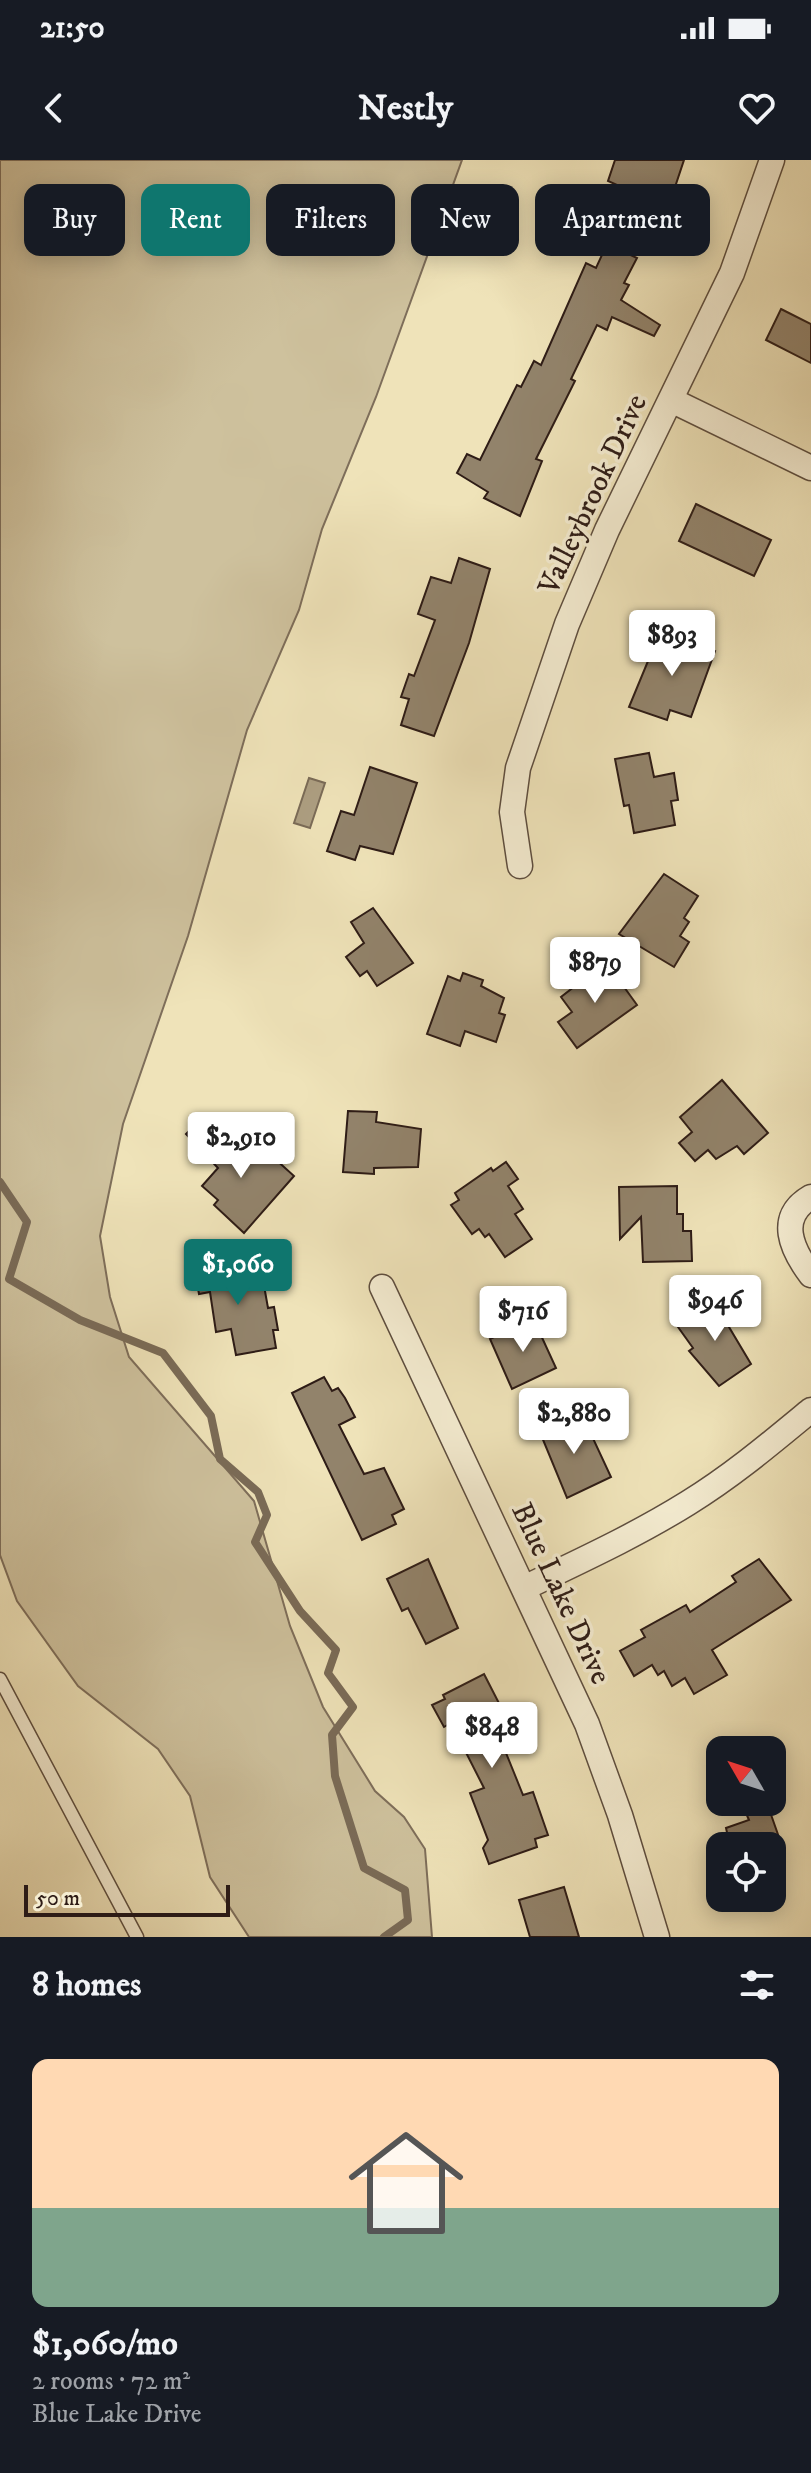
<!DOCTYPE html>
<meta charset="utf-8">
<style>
:root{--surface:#171b24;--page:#20242c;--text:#f1f3f6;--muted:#9ea1a6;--line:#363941;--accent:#0f766e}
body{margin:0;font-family:"IM FELL DW Pica",serif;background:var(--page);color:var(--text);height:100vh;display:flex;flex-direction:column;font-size:30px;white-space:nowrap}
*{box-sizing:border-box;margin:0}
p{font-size:26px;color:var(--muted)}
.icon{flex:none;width:44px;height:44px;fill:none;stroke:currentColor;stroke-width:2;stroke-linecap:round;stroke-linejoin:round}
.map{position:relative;height:1777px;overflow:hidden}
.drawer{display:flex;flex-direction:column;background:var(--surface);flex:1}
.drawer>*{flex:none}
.top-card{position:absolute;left:24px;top:24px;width:764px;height:72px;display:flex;gap:16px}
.needle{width:52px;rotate:309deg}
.tools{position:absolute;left:706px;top:1576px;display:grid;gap:16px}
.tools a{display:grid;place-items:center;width:80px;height:80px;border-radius:16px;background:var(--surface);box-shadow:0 4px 20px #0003;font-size:40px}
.scale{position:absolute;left:24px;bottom:20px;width:206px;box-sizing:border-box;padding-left:8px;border:4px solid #2e1c16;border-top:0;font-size:22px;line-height:28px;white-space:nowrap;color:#2e1c16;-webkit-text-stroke:6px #f5edd2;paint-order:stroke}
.price{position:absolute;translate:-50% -68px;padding:0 18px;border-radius:8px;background:#fff;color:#222;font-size:26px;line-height:52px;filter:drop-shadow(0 2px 4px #0008)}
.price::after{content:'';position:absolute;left:50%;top:48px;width:24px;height:18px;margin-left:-12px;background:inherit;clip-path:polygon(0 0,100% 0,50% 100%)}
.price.on{background:var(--accent);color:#fff}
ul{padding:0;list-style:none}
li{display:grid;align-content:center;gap:16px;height:424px;padding:0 32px}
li+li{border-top:2px solid var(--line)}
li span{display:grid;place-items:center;height:248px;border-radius:16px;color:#555}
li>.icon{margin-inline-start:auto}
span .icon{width:144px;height:144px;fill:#fffc;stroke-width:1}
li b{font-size:34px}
h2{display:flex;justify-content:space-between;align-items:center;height:96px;padding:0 32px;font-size:34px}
.chip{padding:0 28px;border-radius:16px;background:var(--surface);box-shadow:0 4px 20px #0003;font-size:28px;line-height:72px}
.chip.on{background:var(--accent);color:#fff}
.status{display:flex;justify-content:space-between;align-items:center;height:56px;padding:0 40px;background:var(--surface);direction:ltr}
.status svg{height:22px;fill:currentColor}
header{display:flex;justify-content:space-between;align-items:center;height:104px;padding:0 32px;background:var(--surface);font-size:36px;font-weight:700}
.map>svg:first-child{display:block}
</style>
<div class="status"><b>21:50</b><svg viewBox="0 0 49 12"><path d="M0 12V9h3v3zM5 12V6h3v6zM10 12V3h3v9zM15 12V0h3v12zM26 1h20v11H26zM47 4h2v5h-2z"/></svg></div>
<header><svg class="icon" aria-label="back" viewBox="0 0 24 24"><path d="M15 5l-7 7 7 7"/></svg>Nestly<svg class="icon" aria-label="heart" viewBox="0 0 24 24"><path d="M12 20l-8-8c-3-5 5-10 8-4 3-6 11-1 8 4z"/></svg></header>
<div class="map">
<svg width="811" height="1777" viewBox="0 0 811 1777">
<rect width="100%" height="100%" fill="#efe3b9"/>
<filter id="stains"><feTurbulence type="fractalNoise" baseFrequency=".0025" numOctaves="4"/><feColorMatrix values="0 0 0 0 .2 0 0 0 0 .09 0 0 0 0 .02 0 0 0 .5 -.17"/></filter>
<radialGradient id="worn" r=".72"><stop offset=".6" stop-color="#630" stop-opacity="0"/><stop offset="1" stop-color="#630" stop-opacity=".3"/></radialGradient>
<!-- green -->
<polygon fill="#cec19d" stroke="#7e6e5a" stroke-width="2" points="0,0 462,0 376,237 322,369 299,450 247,570 188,776 123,964 100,1076 110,1137 129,1197 254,1341 290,1466 323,1547 375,1631 404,1657 425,1689 432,1777 249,1777 210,1717 190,1636 158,1589 78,1526 17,1441 0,1395"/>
<!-- water -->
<polygon fill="#ad9f82" stroke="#7a6b57" stroke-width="2" points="309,618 325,623 310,668 294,663"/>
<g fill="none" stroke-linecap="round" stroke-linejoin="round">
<!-- stream -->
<polyline stroke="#7a6b57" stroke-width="8" points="0,1022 27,1062 9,1119 80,1160 163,1193 211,1256 220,1299 258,1332 267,1355 255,1382 300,1451 336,1490 328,1513 353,1547 332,1575 335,1616 364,1708 405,1730 408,1760 384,1777"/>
</g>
<!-- building -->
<g fill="#92836b" stroke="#2e1c16" stroke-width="2">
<polygon points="615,0 684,0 668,48 643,42 644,37 608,21"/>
<polygon points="607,84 637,98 624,123 629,125 621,140 660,165 654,176 612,157 607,170 597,165 571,219 575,221 536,299 542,301 520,356 484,338 488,332 457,313 467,294 480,300 517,225 521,227 534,201 541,205 586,103 596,108"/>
<polygon points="781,149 811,164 811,203 766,180"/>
<polygon points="696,344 771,380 754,416 679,381"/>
<polygon points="459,398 490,409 469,483 434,576 401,565 409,539 401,537 409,514 414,516 435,460 418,454 431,417 451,423"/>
<polygon points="660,472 715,491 691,557 670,550 667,560 629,547"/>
<polygon points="649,593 654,617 674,613 678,640 671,641 675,665 634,673 629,645 624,646 615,599"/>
<polygon points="370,607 417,623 393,694 360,686 355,700 327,691 341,651 354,655"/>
<polygon points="664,714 698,736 684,758 689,762 680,776 689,782 674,807 619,774"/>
<polygon points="373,748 413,803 377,826 367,811 360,816 346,797 364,783 351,762"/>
<polygon points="606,802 637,845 577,888 558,862 572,852 561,837"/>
<polygon points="463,813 483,820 481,826 504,838 499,853 505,855 496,882 465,871 460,886 427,874 448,816 460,821"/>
<polygon points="722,920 768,973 744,994 737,986 716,999 708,990 695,1001 679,983 692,972 680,957"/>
<polygon points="348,951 377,952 376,962 421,969 418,1007 374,1008 374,1014 343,1012"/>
<polygon points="197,963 246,1006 263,988 294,1016 244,1073 214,1045 218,1040 202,1026 218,1008 186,974"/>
<polygon points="506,1002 518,1019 508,1026 523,1049 515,1054 532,1079 505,1097 489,1074 485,1077 479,1069 472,1074 451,1045 459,1040 455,1033 491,1008 493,1011"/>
<polygon points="677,1026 677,1054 683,1054 683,1071 691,1071 692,1101 643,1102 641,1057 620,1079 619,1027"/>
<polygon points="230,1099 235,1124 263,1120 268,1148 274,1147 278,1170 273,1170 276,1188 236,1195 231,1169 216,1172 210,1132 199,1134 194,1106"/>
<polygon points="716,1139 734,1164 729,1167 751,1204 719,1226 689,1191 693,1188 678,1167"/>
<polygon points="533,1158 556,1208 512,1229 490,1179"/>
<polygon points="324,1217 332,1231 338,1228 345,1238 355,1257 339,1265 364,1314 384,1308 404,1349 392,1355 396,1364 362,1380 292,1233"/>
<polygon points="574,1254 585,1277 591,1274 611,1317 567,1338 539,1270"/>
<polygon points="428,1399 458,1468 426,1484 408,1448 402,1451 387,1419"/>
<polygon points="759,1399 791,1440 712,1490 727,1515 694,1534 685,1518 672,1526 664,1511 658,1515 652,1505 634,1516 620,1491 645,1477 641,1470 686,1445 690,1452 736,1422 732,1416"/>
<polygon points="484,1514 506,1557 500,1559 512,1584 504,1588 523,1635 533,1632 548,1675 535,1679 537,1687 489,1704 483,1688 488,1680 470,1633 484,1628 451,1563 444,1567 432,1545 445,1539 443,1535"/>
<polygon points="768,1646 782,1686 730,1686 726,1668 749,1660 746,1653"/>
<polygon points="564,1727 579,1777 530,1777 519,1740"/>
</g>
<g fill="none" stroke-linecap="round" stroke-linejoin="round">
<defs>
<polyline id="lane" points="0,1519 137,1777"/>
<g id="street">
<polyline points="671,240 811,308"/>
<polyline points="520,706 512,652 518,608 567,464 607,370 732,113 772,0"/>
<path d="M811,1037C776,1057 792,1090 811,1115"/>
<polyline points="382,1127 587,1564 620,1655 657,1777"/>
<path d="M524,1428C580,1401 635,1376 688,1343C732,1316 771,1283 811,1250"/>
</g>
</defs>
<!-- lane casing -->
<use href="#lane" stroke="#5e4e3f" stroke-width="15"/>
<!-- street casing -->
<use href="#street" stroke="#5e4e3f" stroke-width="27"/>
<!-- lane -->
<use href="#lane" stroke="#f5edd2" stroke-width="12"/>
<!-- street -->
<use href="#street" stroke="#f5edd2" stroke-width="24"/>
</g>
<g text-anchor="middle" stroke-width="7" stroke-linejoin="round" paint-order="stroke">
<!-- street labels -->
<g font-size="30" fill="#2e1c16" stroke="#f5edd2">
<text transform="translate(592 334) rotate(-65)" y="10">Valleybrook Drive</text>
<text transform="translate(562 1433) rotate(65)" y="10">Blue Lake Drive</text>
</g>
</g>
<rect width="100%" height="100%" filter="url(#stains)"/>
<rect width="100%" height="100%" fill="url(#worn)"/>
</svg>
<div class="tools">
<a><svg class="needle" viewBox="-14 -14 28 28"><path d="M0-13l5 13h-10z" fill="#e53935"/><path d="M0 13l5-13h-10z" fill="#9ea1a6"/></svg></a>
<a><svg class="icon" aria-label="locate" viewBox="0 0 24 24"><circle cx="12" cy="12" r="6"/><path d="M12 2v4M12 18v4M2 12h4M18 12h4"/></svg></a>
</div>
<div class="scale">50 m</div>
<b class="price" style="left:672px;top:518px">$893</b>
<b class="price" style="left:595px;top:845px">$879</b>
<b class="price" style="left:241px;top:1020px">$2,910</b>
<b class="price on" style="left:238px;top:1147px">$1,060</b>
<b class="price" style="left:715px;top:1183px">$946</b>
<b class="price" style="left:523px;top:1194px">$716</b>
<b class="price" style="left:574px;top:1296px">$2,880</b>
<b class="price" style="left:492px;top:1610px">$848</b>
<div class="top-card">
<a class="chip">Buy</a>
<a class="chip on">Rent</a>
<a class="chip">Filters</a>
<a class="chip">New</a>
<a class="chip">Apartment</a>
</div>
</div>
<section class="drawer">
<h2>8 homes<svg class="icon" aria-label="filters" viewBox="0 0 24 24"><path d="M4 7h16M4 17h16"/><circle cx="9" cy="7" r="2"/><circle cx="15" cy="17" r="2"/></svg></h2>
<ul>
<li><span style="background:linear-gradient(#ffd9b3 60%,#7fa58c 0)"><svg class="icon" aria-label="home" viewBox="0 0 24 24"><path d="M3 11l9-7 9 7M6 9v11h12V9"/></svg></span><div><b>$1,060/mo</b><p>2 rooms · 72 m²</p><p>Blue Lake Drive</p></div></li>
</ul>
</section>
